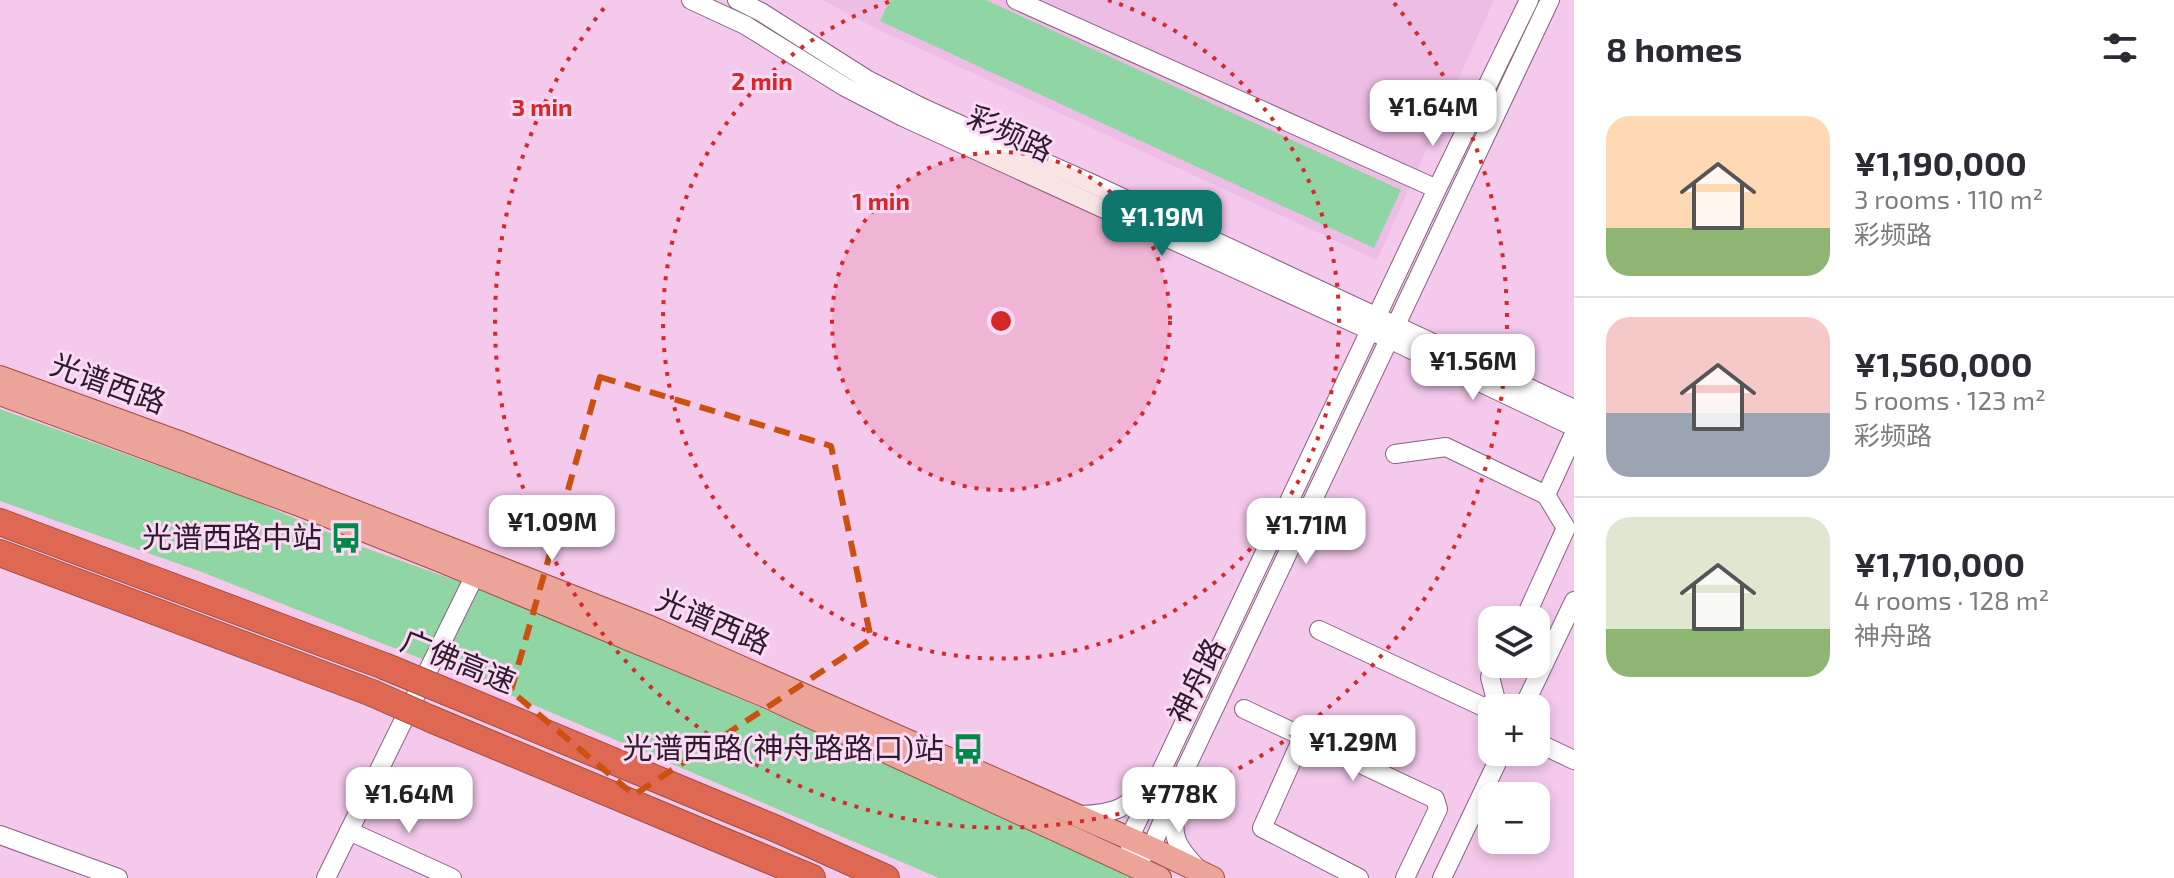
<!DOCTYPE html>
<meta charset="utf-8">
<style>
:root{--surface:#fff;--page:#f7f7f7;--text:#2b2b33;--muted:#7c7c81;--line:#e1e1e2;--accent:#0f766e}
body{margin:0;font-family:"Exo 2","Noto Sans SC",sans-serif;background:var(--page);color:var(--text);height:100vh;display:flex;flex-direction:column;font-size:30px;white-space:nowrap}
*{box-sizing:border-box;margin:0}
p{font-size:26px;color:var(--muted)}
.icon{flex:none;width:44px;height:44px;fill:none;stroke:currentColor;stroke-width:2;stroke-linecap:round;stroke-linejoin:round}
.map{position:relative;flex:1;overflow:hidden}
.details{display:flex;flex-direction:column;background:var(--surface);width:600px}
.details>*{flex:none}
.buttons{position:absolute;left:1478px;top:606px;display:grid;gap:16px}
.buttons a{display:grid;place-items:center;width:72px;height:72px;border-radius:16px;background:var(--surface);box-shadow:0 4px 12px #0003;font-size:40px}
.price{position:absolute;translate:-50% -68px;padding:0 18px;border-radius:16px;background:#fff;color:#222;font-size:26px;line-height:52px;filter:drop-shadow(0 2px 4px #0008)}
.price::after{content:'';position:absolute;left:50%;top:48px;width:24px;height:18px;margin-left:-12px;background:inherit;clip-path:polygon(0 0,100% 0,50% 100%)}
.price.active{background:var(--accent);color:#fff}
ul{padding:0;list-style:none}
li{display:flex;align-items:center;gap:24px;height:200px;padding:0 32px}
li+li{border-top:2px solid var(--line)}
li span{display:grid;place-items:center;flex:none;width:224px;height:160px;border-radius:24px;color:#555}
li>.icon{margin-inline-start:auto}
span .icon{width:96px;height:96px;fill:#fffc;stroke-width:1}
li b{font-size:34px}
h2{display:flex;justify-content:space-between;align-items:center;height:96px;padding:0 32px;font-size:34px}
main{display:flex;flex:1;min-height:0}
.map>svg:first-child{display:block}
</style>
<main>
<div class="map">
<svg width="1574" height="878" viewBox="0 0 1574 878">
<rect width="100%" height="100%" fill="#f4c9ec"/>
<!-- built -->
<polygon fill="#eebde5" points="823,0 1494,0 1377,260 873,27"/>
<!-- green -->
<g fill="#90d5a4">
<polygon points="890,0 986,0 1401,190 1374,248 880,21"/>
<polygon points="0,409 245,497 360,546 463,583 427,661 199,571 0,501"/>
<path d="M479,589C700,679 917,774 1131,878H939L440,665Z"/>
</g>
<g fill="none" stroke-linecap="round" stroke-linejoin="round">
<defs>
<g id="minor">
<polyline points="691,0 745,25 845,87 903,117 1391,340 1574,427"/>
<polyline points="737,0 761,12 868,80 923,108 1095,185 1574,409"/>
<polyline points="1016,0 1437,189"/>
<polyline points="1395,454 1446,447 1546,495 1566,528 1524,620"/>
<polyline points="1546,495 1574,434"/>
<polyline points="1319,630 1492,711"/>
<polyline points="1496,664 1490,677 1498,708"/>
<polyline points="1523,708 1574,601"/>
<polyline points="1244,709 1435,799 1438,809 1405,878"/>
<polyline points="1303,736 1262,828 1359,878"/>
<polyline points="1536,742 1574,760"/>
<path d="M1177,804C1170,836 1176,846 1198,869"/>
<path d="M1080,815C1113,814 1129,809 1150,781"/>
<polyline points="349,831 452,878"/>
<polyline points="0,835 118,878"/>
<polyline points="1131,851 1129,839 1437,189 1529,0"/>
<polyline points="1133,864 1151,848 1183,774 1550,0"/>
<polyline points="326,878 475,575"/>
<polyline points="1442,878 1502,752"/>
</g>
<g id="major">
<polyline points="0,377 179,442 650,627 1151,848 1213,878"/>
<polyline points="0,394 302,506 441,561 765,696 1160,878"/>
</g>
<g id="highway">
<polyline points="0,522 384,666"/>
<polyline points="0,553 372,693"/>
<polyline points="447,692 779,830 886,878"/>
<polyline points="431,719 812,878"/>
</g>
</defs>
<!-- minor casing -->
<use href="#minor" stroke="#886282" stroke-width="20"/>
<!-- major casing -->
<use href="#major" stroke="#a04e43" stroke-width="24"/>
<!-- highway casing -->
<use href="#highway" stroke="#a04e43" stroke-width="28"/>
<!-- minor -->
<use href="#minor" stroke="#fff" stroke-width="18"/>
<!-- major -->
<use href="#major" stroke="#eba497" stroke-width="22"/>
<!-- highway -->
<use href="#highway" stroke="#de6851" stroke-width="26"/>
<defs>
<g id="highway-bridge">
<polyline points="384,666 447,692"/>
<polyline points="372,693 431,719"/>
</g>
</defs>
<!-- highway-bridge casing -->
<use href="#highway-bridge" stroke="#a04e43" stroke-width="28" stroke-linecap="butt"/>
<!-- highway-bridge -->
<use href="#highway-bridge" stroke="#de6851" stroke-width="26"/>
</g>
<!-- marked area -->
<path fill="none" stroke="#cc5010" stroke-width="6" stroke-dasharray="16 10" stroke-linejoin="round" d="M600,377L831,446L871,639L634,795L511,691Z"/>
<!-- distance rings -->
<circle cx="1001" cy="321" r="169" fill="#d62828" fill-opacity=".12"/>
<g fill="none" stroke="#d62828" stroke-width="4" stroke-dasharray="4 8">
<circle cx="1001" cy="321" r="169"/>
<path d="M1108 0A338 338 0 1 1 894 0"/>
<path d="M1394 3A506 506 0 1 1 608 3"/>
</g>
<!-- icons -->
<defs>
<symbol id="bus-bare" viewBox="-9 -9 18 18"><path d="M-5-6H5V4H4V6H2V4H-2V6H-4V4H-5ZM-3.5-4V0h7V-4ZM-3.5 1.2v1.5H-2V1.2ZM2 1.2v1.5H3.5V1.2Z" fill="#018a47" stroke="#fcd9f5" stroke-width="2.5" paint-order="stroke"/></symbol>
</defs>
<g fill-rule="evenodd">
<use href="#bus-bare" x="324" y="516" width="44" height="44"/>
<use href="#bus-bare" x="946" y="727" width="44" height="44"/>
</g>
<g text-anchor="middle" stroke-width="6" stroke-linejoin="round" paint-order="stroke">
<!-- street labels -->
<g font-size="30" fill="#2c1d2a" stroke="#fcd9f5">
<text transform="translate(1010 134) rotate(25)" y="10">彩频路</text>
<text transform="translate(108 384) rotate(20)" y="10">光谱西路</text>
<text transform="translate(713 622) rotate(23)" y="10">光谱西路</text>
<text transform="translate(458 662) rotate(22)" y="10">广佛高速</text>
<text transform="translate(1197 681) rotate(-64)" y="10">神舟路</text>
</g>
<!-- poi labels -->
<g font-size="30" fill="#2c1d2a" stroke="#fcd9f5" text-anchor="end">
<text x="322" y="548">光谱西路中站</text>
<text x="944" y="759">光谱西路(神舟路路口)站</text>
</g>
</g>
<circle cx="1001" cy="321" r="12" fill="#d62828" stroke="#fcd9f5" stroke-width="4"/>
<g font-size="24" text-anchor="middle" font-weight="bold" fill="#d62828" stroke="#fcd9f5" stroke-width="6" stroke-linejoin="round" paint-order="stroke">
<text x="762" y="90">2 min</text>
<text x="542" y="116">3 min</text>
<text x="881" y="210">1 min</text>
</g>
</svg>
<div class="buttons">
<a><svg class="icon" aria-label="layers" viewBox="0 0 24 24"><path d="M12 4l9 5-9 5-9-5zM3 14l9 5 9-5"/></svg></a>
<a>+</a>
<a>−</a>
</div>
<b class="price" style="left:1433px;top:148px">¥1.64M</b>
<b class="price active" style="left:1162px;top:258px">¥1.19M</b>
<b class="price" style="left:1473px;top:402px">¥1.56M</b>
<b class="price" style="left:552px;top:563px">¥1.09M</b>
<b class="price" style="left:1306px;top:566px">¥1.71M</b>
<b class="price" style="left:1353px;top:783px">¥1.29M</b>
<b class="price" style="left:409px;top:835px">¥1.64M</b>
<b class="price" style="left:1179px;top:835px">¥778K</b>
</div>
<section class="details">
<h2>8 homes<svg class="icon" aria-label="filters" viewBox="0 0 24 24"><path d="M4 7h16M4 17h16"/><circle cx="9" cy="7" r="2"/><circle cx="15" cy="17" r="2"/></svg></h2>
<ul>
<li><span style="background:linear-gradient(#ffd9b3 70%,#8fb573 0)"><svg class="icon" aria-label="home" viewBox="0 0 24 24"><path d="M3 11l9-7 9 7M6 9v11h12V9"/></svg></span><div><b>¥1,190,000</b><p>3 rooms · 110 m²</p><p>彩频路</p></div></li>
<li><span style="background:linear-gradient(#f6c9c9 60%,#9aa5b1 0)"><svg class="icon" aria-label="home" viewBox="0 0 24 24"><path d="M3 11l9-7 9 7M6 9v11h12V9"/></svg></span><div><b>¥1,560,000</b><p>5 rooms · 123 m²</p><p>彩频路</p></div></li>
<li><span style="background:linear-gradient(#dfe7d0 70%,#8fb573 0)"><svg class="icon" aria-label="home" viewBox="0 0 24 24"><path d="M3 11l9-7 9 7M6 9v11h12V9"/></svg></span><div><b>¥1,710,000</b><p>4 rooms · 128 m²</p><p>神舟路</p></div></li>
</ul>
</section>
</main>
